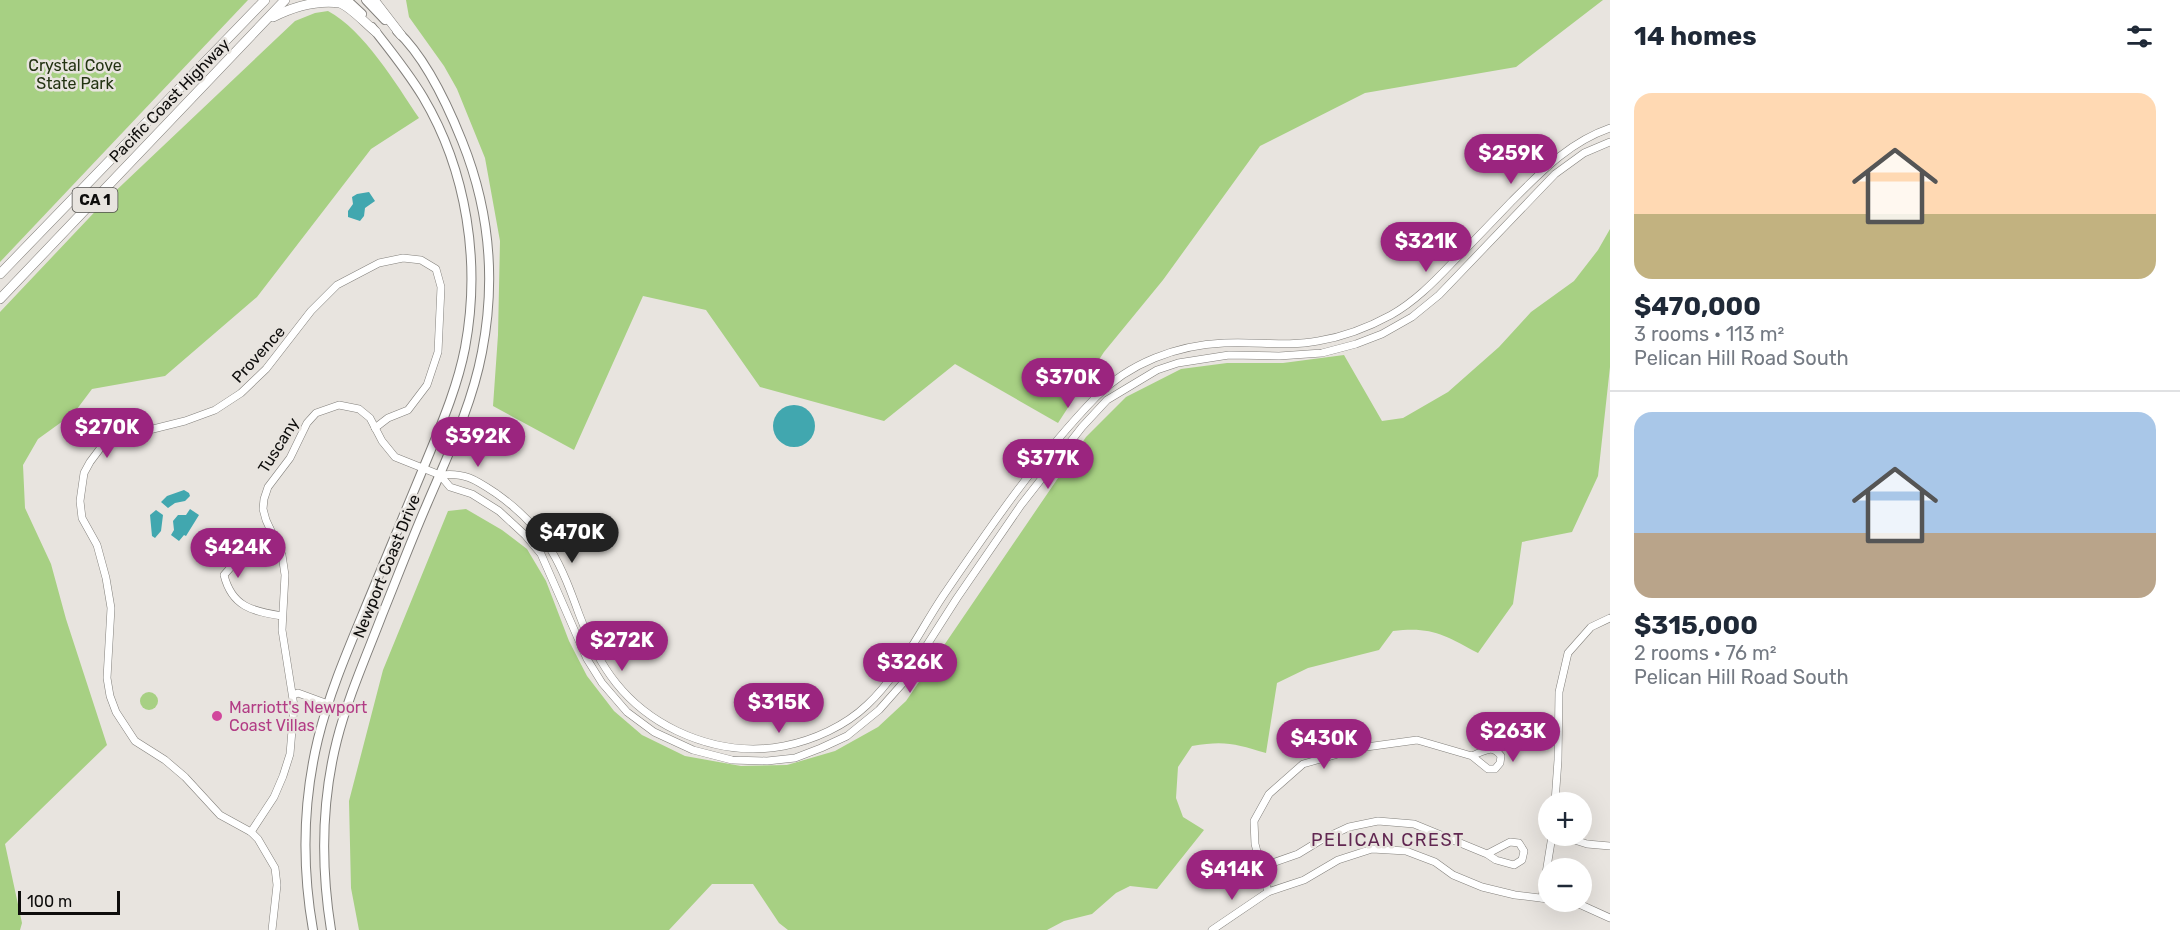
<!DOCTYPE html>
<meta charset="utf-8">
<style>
:root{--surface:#fff;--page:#f2f2f3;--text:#1f2937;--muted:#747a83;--line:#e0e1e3;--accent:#9b257f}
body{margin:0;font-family:Rubik,sans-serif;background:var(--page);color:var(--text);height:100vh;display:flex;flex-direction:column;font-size:22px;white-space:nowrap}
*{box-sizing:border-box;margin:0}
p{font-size:20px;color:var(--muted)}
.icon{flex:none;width:33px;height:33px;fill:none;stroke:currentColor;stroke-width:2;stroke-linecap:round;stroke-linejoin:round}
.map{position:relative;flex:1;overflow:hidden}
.panel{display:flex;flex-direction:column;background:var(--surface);width:570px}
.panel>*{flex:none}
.tools{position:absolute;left:1538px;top:792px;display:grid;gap:12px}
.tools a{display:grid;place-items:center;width:54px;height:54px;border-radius:50%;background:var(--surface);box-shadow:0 6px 24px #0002;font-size:30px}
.scale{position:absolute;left:18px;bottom:15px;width:102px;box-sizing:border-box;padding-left:6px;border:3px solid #0e0d0c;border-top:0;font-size:16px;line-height:21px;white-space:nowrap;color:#0e0d0c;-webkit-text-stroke:4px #e8e4df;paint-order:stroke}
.price{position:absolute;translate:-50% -51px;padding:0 14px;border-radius:21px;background:var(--accent);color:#fff;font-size:20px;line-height:39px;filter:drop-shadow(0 2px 3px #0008)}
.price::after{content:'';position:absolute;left:50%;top:36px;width:18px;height:14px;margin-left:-9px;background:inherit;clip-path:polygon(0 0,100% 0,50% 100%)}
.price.selected{background:#222;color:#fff}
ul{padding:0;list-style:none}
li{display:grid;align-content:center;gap:12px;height:318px;padding:0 24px}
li+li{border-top:2px solid var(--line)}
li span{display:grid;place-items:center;height:186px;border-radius:18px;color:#555}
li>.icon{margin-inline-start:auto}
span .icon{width:108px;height:108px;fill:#fffc;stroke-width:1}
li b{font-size:26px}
h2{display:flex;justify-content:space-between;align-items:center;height:72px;padding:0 24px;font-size:26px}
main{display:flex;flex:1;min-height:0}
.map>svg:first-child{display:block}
</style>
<main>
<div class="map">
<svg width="1610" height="930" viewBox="0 0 1610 930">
<rect width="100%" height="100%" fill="#e8e4df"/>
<!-- green -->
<g fill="#a7d083">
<polygon points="0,0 248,0 0,262"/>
<polygon points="406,0 1603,0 1516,67 1365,93 1260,146 1163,280 1104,352 1058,423 955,364 884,421 760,387 706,310 643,296 574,450 493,406 498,335 500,241 485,158 457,89 444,66 409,17"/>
<path d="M328,11C364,30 396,84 419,118L371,149L257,297L165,376L92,389L74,413L38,439L23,465L25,508L51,564L66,619L107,745L5,844L22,923L20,930H0V312L106,200L295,21L315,13Z"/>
<path d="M1610,229V367L1598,476L1572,532L1522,542L1513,604L1478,653C1445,635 1431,626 1393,631L1379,650L1308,668L1277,683L1266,753C1236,744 1225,740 1192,746L1178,767L1176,798L1183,817L1204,830L1157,889L1130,886L1116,893L1092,914L1064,921L1047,930H788L779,923L753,884H712L669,930H359L351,888L349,801L383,670L448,511L466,509L502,530L527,549L546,581L569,641L587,676L614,711L642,735L685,756L741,766L787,765L835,751L878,727L906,701L1086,437L1126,397L1181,369L1227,363H1283L1344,355L1382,421L1403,418L1448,392L1499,347L1531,312L1574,281L1598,250Z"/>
<circle cx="149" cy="701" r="9"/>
</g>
<!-- water -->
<g fill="#41a7af">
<polygon points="369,192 375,201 365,208 364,216 360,221 348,217 348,211 353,204 352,197 357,194"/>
<circle cx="794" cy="426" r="21"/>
<polygon points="184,490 189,493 190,496 185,501 175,503 168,508 161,502 167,496"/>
<polygon points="190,509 199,515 186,536 184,535 179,541 171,535 174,530 173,521 178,515 186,515"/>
<polygon points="156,510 163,515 161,531 155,538 152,536 150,515"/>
</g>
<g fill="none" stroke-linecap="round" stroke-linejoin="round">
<defs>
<g id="minor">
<path d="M440,475C465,472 476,480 497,494C518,509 537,527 551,550C563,570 571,592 579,614C599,667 625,706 677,731C711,747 747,753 784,746C814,740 845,726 867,705C899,675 919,632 943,596C990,527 1038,457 1096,397C1129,363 1177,345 1224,343C1255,341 1287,347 1318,341C1343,337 1369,327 1391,315C1414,302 1433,283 1451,264C1471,244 1491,223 1511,202C1541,172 1569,142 1610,128"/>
<path d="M270,529L252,543L224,575C232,607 252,611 282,616"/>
<polyline points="293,695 298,693 328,704"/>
<polyline points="1555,802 1558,760 1559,692 1568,653 1591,627 1610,618"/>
<polyline points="251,832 274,797 283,776 290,754 294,706 282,630 285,575 282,555 266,520 263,509 264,499 268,487 290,458 307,423 316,413 339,405 359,409 370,418 382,441 395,457 440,475 450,487 472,494 499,511 525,535 541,554 587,659 602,683 627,712 654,732 693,750 732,760 767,761 795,758 821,748 847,736 879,710 902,684 957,598 1021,505 1082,427 1107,400 1157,370 1178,363 1229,355 1279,356 1322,353 1356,344 1382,334 1412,317 1439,295 1555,174 1584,153 1610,142"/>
<polyline points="1562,836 1587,844 1610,846"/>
<polyline points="1261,867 1298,854 1321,840 1349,827 1378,821 1414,824 1487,854 1496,860 1514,865 1522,860 1524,851 1519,843 1510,842 1487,854"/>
<path d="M1268,892L1255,844L1254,821L1269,794L1303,764L1359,748L1417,740L1472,756L1488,769H1495L1500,763L1501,756C1492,744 1484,751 1472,756"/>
<polyline points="1542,898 1552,836"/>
<polyline points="1566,902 1579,904 1610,918"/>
<polyline points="272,930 277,885 275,868 258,839 251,832 220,815 185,777 165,760 135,741 116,712 110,696 107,678 111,608 106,578 97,545 82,518 80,501 84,473 90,462 102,446 116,437 133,431 149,430 185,421 215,410 241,393 266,369 311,311 337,285 379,263 403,258 421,260 436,269 441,287 438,352 427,385 408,410 388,418 375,428"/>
<polyline points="1212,930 1268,892 1304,880 1338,860 1372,849 1406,851 1435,862 1453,875 1482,887 1515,895 1548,899"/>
</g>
<g id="major">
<polyline points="347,0 362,14"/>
<polyline points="366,0 385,20"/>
<path d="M313,930C302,867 303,801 318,739C330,690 350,645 369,599C389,550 410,501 430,452C444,418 458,384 465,348C481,263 467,171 423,97C408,72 390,50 372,27"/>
<path d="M331,930C321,867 321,803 337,740C348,697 366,657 382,615C397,578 411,541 427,504C448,455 472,405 482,352C496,280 489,208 462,141C448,106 425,57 397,31"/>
</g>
<g id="highway">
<polyline points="374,0 401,35"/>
<path d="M273,17C293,7 317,0 340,3C352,8 365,23 376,32"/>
<polyline points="0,274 265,0"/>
<polyline points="0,299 285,0"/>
</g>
</defs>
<!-- minor casing -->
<use href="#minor" stroke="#83807c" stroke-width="8"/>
<!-- major casing -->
<use href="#major" stroke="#83807c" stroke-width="10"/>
<!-- highway casing -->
<use href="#highway" stroke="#83807c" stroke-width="10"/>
<!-- minor -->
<use href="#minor" stroke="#fff" stroke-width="7"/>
<!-- major -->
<use href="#major" stroke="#fff" stroke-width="8"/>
<!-- highway -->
<use href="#highway" stroke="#fff" stroke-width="9"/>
</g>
<!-- markers -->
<circle fill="#d1479c" stroke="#e8e4df" stroke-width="2" cx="217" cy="716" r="6"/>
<g text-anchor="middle" stroke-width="5" stroke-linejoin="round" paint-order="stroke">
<!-- shield labels -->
<rect fill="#e8e4df" stroke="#4f4e4b" stroke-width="1.5" x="72.5" y="188" width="45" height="24" rx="4.5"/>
<g font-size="15" font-weight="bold" fill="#0e0d0c">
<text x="95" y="205">CA 1</text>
</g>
<!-- park labels -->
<g font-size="16" fill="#233312" stroke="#e8e4df">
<text x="75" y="71">Crystal Cove<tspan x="75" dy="18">State Park</tspan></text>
</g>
<!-- street labels -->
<g font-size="16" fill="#0e0d0c" stroke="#e8e4df">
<text transform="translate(169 100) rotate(-46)" y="6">Pacific Coast Highway</text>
<text transform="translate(258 354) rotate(-48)" y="6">Provence</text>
<text transform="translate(278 445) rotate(-58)" y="6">Tuscany</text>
<text transform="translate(386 566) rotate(-68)" y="6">Newport Coast Drive</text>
</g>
<!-- hotel labels -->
<g font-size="16" fill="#b23c85" stroke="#e8e4df" text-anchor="start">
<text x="229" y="713">Marriott's Newport<tspan x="229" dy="18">Coast Villas</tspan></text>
</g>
<!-- neighbourhood labels -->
<g font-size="18" letter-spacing="1.5" fill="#612751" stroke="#e8e4df">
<text x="1388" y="846">PELICAN CREST</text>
</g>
</g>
</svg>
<div class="tools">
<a>+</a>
<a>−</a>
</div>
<div class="scale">100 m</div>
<b class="price" style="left:1511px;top:185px">$259K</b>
<b class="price" style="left:1426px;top:273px">$321K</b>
<b class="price" style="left:1068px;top:409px">$370K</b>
<b class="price" style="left:107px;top:459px">$270K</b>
<b class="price" style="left:478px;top:468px">$392K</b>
<b class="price" style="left:1048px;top:490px">$377K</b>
<b class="price selected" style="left:572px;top:564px">$470K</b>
<b class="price" style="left:238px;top:579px">$424K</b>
<b class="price" style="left:622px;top:672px">$272K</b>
<b class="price" style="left:910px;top:694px">$326K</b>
<b class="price" style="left:779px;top:734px">$315K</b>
<b class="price" style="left:1513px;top:763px">$263K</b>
<b class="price" style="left:1324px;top:770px">$430K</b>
<b class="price" style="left:1232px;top:901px">$414K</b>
</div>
<section class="panel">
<h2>14 homes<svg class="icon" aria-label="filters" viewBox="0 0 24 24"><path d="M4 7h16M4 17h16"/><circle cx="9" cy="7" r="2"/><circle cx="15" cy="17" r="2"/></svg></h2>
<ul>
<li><span style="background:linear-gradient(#ffd9b3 65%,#c2b280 0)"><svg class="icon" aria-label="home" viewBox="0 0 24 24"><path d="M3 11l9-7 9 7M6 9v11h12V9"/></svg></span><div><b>$470,000</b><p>3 rooms · 113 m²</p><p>Pelican Hill Road South</p></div></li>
<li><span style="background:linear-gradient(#a9c7e8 65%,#b9a48a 0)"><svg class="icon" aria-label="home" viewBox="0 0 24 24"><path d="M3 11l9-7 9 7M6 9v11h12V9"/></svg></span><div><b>$315,000</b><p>2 rooms · 76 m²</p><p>Pelican Hill Road South</p></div></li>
</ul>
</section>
</main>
